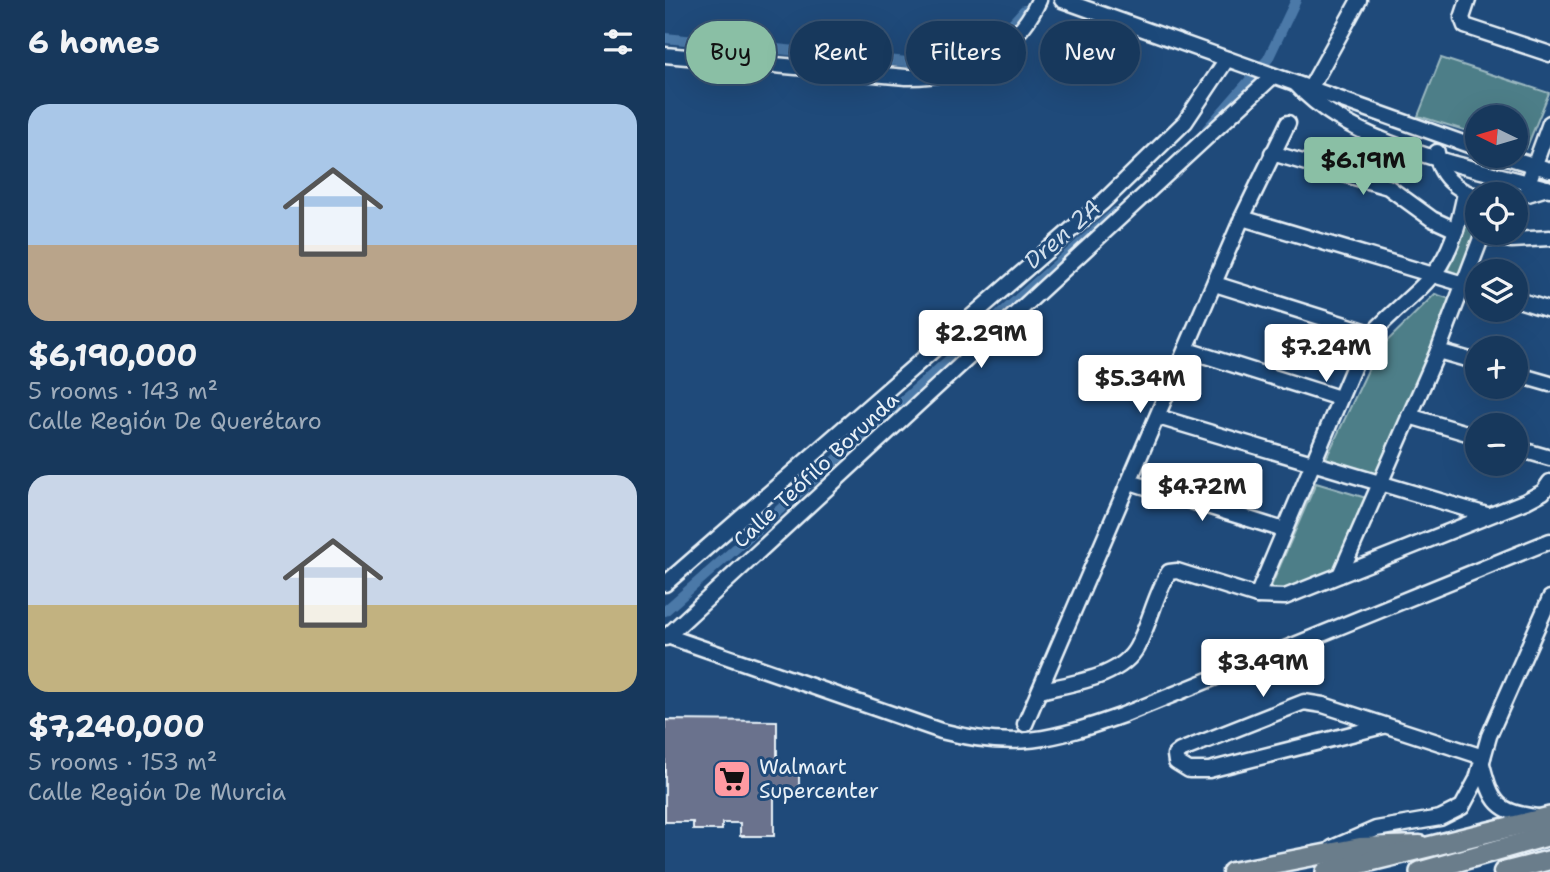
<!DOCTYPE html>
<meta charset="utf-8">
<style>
:root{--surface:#17385c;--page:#203f62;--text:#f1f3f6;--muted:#9eacbb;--line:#365272;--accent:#8abfa5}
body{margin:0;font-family:"Shantell Sans",sans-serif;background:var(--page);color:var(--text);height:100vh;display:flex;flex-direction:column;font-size:26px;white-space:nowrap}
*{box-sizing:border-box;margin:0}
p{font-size:23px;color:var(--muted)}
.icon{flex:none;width:38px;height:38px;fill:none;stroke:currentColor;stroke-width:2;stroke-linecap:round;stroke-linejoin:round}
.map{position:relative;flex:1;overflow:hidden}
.drawer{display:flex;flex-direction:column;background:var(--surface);width:665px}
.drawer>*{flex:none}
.guide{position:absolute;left:21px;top:21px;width:665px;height:63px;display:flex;gap:14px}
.needle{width:46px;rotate:275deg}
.controls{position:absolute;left:800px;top:105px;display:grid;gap:14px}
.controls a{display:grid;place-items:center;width:63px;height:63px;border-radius:50%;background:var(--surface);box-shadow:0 7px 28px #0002,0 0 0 2px var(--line);font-size:35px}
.price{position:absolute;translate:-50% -60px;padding:0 16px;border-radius:7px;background:#fff;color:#222;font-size:23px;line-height:46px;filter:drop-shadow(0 2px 4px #0008)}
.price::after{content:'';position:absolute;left:50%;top:42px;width:21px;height:16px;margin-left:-10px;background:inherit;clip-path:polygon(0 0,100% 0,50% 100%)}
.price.active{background:var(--accent);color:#111}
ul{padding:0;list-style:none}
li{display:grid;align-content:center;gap:14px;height:371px;padding:0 28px}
li span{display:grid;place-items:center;height:217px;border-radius:21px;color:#555}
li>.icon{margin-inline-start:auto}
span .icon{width:126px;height:126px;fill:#fffc;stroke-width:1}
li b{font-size:30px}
h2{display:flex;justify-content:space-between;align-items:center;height:84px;padding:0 28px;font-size:30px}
.chip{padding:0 24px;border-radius:32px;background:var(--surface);box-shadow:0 7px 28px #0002,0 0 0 2px var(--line);font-size:24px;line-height:63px}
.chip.active{background:var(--accent);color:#111}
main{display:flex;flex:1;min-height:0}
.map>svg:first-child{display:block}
</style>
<main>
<section class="drawer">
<h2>6 homes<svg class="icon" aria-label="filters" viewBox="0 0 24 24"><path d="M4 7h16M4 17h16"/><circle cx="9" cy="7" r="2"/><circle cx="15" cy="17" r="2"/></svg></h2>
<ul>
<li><span style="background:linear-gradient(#a9c7e8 65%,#b9a48a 0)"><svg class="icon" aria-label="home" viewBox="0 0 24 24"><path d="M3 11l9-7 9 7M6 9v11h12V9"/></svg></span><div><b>$6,190,000</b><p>5 rooms · 143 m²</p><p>Calle Región De Querétaro</p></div></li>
<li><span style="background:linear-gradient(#c9d6e8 60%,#c2b280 0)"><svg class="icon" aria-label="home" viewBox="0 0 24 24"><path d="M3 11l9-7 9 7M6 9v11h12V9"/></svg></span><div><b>$7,240,000</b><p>5 rooms · 153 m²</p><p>Calle Región De Murcia</p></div></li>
</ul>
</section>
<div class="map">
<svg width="885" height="872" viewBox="0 0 885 872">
<rect width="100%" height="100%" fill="#1f4a7a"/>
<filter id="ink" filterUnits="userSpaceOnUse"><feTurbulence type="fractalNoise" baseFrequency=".0143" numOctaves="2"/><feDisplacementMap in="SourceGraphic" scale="14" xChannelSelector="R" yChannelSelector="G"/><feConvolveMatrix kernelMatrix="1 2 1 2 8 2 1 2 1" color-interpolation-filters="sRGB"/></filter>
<g filter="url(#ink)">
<!-- green -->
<g fill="#4e7e88" stroke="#9bb8c0" stroke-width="2">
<polygon points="776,58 884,93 861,149 851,146 850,117 812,117 812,134 753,116"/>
<polygon points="810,211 812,226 796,275 783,270 803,212"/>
<polygon points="770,294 788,300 707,485 655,471 712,351"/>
<polygon points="651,483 701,498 666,580 601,598"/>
</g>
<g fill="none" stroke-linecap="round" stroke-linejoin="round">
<!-- canal -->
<g stroke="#4c79a8" stroke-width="10">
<path d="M0,38L252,63C302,60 327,48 359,10"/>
<polyline points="542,129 603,59 631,0"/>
<polyline points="0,611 451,212"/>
</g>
</g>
<!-- building -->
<polygon fill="#6a728d" stroke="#e8f1f8" stroke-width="2" points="0,720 112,721 112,768 134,768 134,790 109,790 109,836 75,836 75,823 57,823 57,830 28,830 28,822 0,822"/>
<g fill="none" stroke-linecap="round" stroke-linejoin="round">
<defs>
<g id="minor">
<polyline points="397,0 812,148"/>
<polyline points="803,0 797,18 800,26 885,54"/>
<path d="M0,55L241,77C297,78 350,53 374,0"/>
<path d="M632,85C690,148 805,166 885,189"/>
<polyline points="642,94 694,0"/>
<path d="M772,152C772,174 792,191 812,196"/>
<polyline points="607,153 723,187 767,219 791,230"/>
<polyline points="838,156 885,170"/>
<polyline points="863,183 885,123"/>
<polyline points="850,198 882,188"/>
<polyline points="577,218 812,288"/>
<polyline points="817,236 847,240 885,238"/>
<polyline points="550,284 706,333"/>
<polyline points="850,299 885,310"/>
<polyline points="522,350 674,398"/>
<polyline points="773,351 812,362"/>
<polyline points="850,374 885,384"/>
<polyline points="744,416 812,436"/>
<polyline points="493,417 822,515"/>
<polyline points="850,448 885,458"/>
<polyline points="465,482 619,530"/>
<polyline points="675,575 773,351 818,233"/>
<polyline points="0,584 438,202 520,122 562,59"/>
<path d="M592,596L696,349C717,316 753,297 775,265C789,243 795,218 800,193"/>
<path d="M2,636L276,731C350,750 387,740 458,715L885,541"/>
<polyline points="0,638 608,76"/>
<path d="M375,691C405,683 456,678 472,647C485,623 490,595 504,572L512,571L592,596L620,597L861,501L878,492L885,482"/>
<polyline points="360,724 577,218 623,123"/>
<polyline points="718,726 544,770 524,770 511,762 510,755 515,751 639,702 658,705 818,757"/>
<path d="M817,764C827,803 832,812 872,817"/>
<polyline points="667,848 711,829 775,818 797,807 812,779 824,736 885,598"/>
</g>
<g id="major">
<polyline points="567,872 695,847 755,845"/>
<polyline points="838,872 885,860"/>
</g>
<g id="highway">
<polyline points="661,872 885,817"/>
<polyline points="755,872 885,835"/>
</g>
</defs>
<!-- minor casing -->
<use href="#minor" stroke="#e8f1f8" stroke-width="19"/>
<!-- major casing -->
<use href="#major" stroke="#e8f1f8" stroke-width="23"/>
<!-- highway casing -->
<use href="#highway" stroke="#e8f1f8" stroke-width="24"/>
<!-- minor -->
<use href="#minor" stroke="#1f4a7a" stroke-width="14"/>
<!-- major -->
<use href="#major" stroke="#6b7d8b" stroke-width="18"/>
<!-- highway -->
<use href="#highway" stroke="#6b7d8b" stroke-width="19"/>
</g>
</g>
<!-- icons -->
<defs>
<symbol id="supermarket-square" viewBox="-11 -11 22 22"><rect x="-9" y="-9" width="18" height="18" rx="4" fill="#ff9aa2" stroke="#1f4a7a"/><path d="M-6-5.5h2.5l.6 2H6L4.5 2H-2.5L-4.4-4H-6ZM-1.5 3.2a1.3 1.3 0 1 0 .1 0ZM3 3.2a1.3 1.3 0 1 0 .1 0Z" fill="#111"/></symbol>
</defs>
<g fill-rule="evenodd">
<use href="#supermarket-square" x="45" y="757" width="44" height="44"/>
</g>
<g text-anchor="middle" stroke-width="6" stroke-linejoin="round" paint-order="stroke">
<!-- street labels -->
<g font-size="21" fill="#e8f1f8" stroke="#1f4a7a">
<text transform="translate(151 470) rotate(-43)" y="7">Calle Teófilo Borunda</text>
</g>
<!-- poi labels -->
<g font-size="21" fill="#e8f1f8" stroke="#1f4a7a" text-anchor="start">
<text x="94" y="774">Walmart<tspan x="94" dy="24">Supercenter</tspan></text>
</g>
<!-- water labels -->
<g font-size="23" font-style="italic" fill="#d1dfec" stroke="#1f4a7a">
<text transform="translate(397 234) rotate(-41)" y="8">Dren 2A</text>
</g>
</g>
</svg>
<div class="controls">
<a><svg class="needle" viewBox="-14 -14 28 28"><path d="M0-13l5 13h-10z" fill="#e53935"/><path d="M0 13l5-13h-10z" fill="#9eacbb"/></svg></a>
<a><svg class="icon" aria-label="locate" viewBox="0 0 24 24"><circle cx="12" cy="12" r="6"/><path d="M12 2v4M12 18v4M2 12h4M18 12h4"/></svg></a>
<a><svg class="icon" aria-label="layers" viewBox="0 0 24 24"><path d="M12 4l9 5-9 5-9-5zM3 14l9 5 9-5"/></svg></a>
<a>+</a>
<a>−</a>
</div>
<b class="price active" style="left:698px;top:197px">$6.19M</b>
<b class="price" style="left:316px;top:370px">$2.29M</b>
<b class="price" style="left:661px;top:384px">$7.24M</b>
<b class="price" style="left:475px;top:415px">$5.34M</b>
<b class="price" style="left:537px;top:523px">$4.72M</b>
<b class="price" style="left:598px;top:699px">$3.49M</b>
<div class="guide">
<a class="chip active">Buy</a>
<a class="chip">Rent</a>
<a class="chip">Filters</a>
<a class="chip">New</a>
</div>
</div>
</main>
